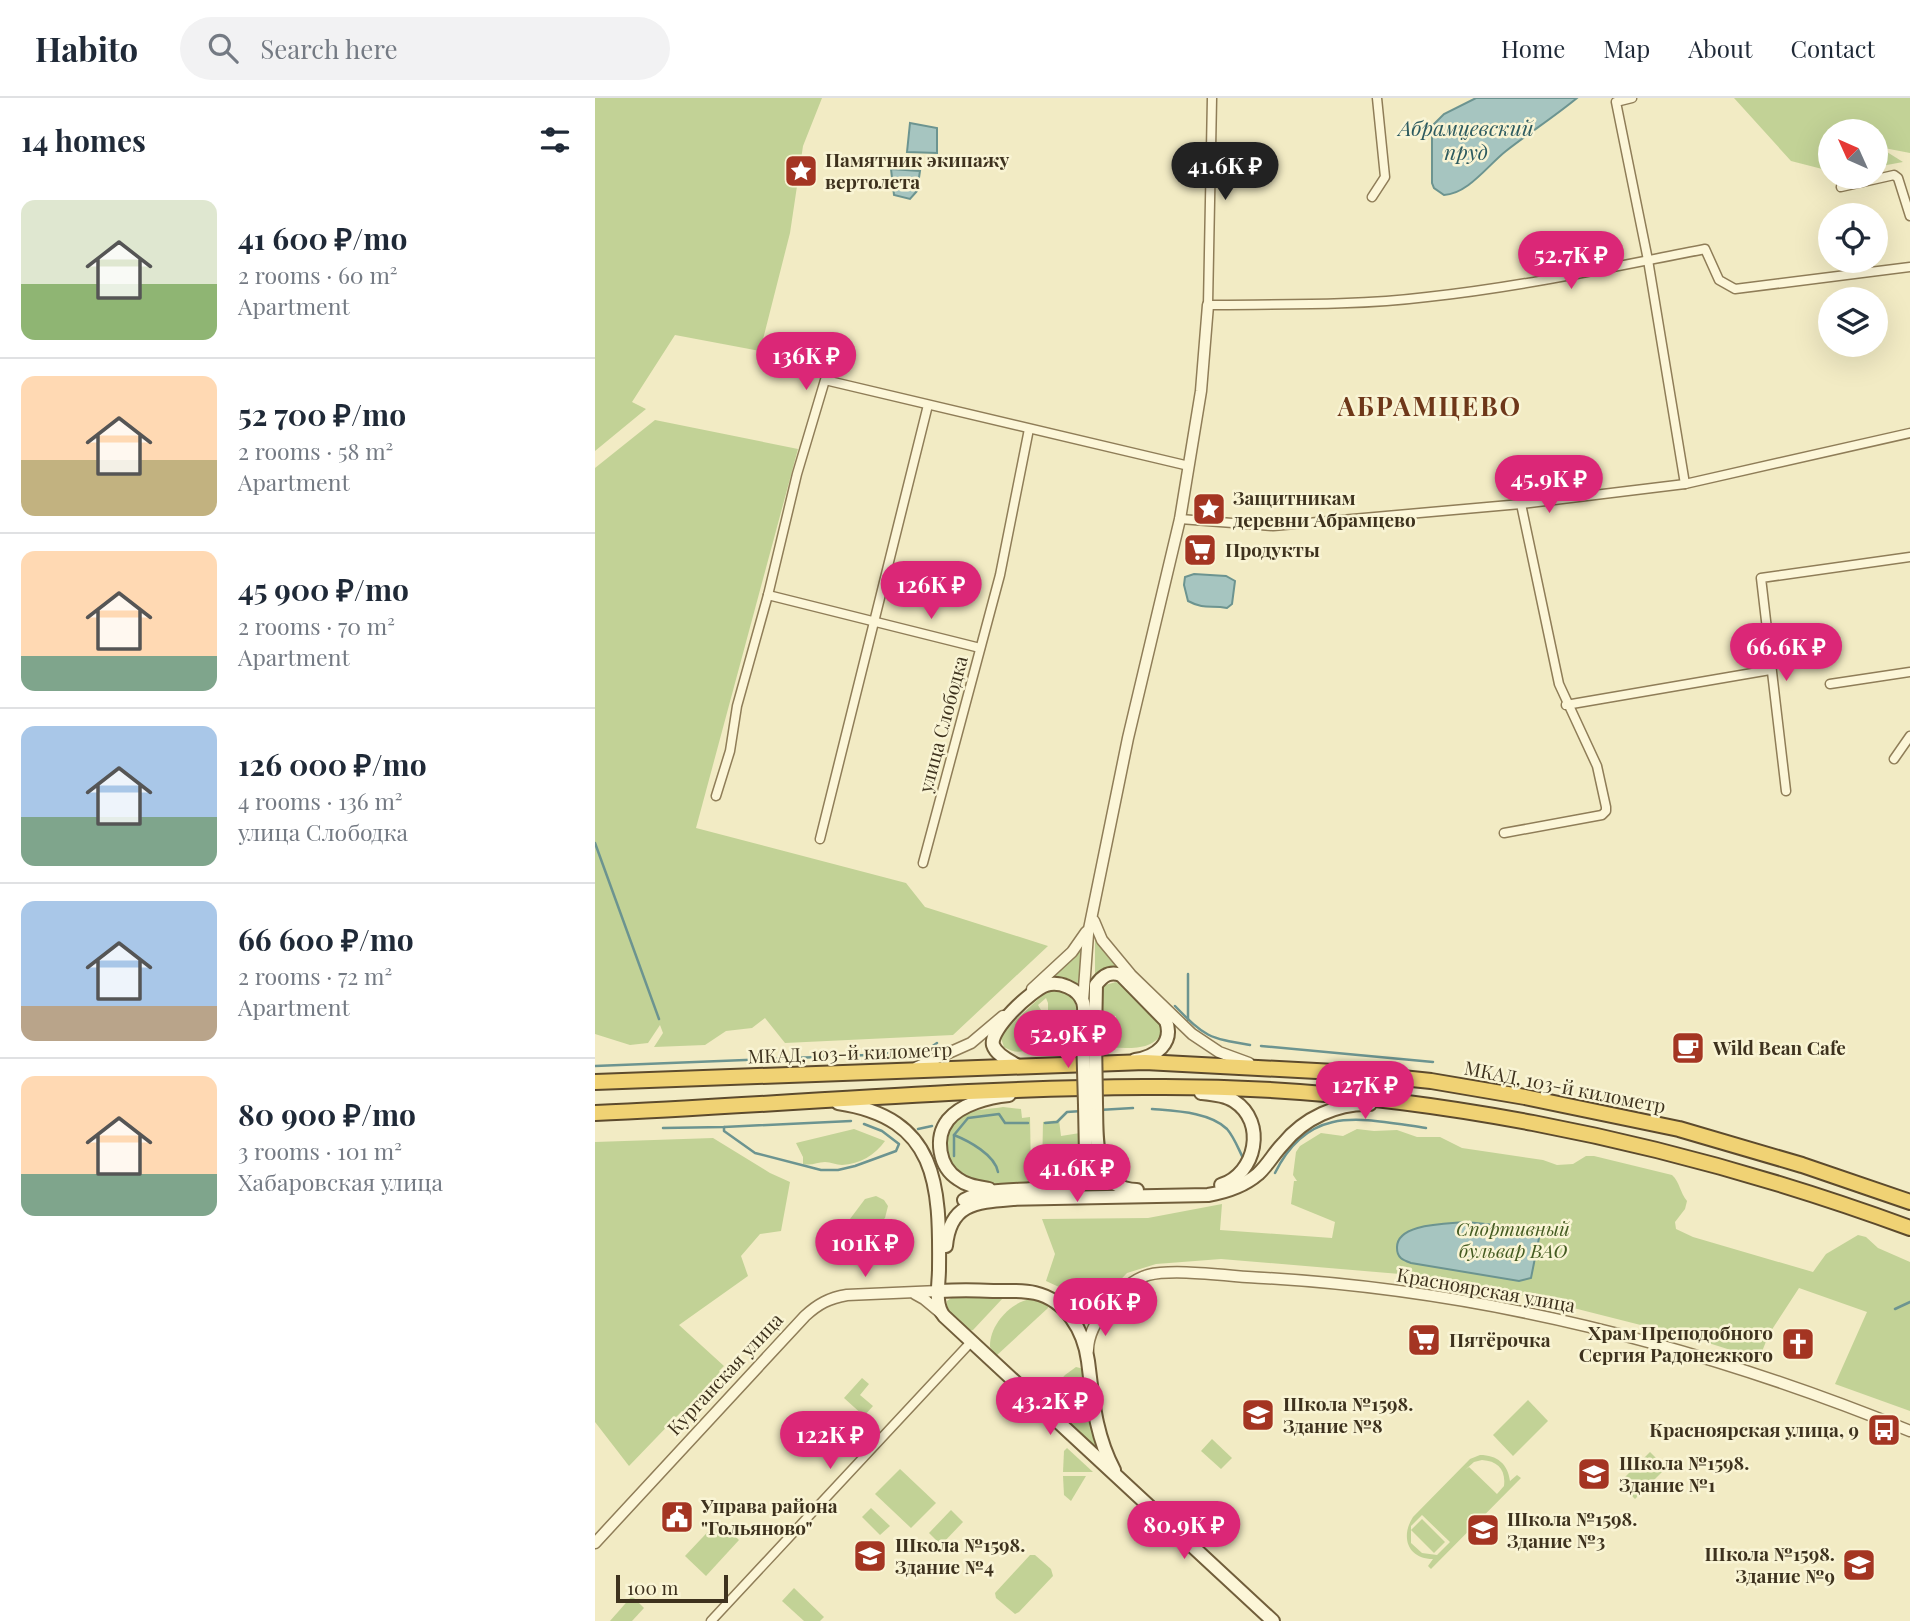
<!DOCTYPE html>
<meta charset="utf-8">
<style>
:root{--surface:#fff;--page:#f2f2f3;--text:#1f2937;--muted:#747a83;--line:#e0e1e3;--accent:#db2777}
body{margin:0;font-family:"Playfair Display",serif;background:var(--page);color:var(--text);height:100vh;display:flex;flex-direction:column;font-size:26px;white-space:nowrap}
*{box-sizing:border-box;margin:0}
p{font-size:23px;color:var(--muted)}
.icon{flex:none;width:38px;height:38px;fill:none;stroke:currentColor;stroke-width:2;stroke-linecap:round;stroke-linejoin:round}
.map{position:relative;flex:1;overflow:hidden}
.details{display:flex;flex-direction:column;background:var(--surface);width:595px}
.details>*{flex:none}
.needle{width:46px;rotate:315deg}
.controls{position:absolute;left:1223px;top:21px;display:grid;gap:14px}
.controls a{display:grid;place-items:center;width:70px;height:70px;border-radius:50%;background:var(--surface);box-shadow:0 7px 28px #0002;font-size:35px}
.scale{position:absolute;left:21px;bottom:18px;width:112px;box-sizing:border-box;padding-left:7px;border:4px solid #3e321e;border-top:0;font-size:19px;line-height:24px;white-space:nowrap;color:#3e321e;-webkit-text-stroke:5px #f9f4d4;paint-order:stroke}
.price{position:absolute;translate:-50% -60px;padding:0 16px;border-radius:24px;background:var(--accent);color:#fff;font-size:23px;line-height:46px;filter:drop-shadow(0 2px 4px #0008)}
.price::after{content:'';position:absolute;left:50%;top:42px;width:21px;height:16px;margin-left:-10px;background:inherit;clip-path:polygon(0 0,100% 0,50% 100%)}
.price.active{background:#222;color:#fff}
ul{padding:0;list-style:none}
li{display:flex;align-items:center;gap:21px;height:175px;padding:0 21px}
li+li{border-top:2px solid var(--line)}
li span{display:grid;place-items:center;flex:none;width:196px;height:140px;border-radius:14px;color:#555}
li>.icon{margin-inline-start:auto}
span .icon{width:84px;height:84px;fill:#fffc;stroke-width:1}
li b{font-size:30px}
h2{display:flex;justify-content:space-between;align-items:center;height:84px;padding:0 21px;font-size:30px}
header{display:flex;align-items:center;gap:42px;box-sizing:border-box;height:98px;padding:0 35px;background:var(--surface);border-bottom:2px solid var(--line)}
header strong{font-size:33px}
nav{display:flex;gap:38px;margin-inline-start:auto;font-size:24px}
.search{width:490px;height:63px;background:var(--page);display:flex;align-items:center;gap:18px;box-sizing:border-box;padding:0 24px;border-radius:38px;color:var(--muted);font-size:26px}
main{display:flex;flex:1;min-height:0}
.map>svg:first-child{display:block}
</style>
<header>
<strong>Habito</strong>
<div class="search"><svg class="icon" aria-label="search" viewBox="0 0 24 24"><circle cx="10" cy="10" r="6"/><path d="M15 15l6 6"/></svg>Search here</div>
<nav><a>Home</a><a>Map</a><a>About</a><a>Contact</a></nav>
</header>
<main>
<section class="details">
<h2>14 homes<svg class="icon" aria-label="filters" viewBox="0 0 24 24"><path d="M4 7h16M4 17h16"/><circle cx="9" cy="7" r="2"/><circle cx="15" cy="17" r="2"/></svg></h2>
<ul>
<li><span style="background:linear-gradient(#dfe7d0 60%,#8fb573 0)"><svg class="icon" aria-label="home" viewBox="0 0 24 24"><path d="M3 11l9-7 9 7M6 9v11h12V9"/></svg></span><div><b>41 600 ₽/mo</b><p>2 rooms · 60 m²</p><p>Apartment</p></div></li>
<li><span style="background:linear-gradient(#ffd9b3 60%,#c2b280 0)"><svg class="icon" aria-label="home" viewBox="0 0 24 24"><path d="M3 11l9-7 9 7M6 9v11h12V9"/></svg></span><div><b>52 700 ₽/mo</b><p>2 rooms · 58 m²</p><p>Apartment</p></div></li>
<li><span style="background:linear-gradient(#ffd9b3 75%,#7fa58c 0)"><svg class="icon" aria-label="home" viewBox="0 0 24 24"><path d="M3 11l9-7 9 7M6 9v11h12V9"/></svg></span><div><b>45 900 ₽/mo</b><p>2 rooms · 70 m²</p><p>Apartment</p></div></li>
<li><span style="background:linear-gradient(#a9c7e8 65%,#7fa58c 0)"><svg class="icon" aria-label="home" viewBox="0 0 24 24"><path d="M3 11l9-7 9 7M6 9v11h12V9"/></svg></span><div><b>126 000 ₽/mo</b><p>4 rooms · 136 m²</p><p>улица Слободка</p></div></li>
<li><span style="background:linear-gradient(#a9c7e8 75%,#b9a48a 0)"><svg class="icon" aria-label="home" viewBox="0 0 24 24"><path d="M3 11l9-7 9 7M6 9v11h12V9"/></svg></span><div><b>66 600 ₽/mo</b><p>2 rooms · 72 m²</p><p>Apartment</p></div></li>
<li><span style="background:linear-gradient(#ffd9b3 70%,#7fa58c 0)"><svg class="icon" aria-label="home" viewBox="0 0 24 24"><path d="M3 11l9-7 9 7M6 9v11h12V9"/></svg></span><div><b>80 900 ₽/mo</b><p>3 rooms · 101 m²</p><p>Хабаровская улица</p></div></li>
</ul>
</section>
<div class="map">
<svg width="1315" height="1523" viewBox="0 0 1315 1523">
<rect width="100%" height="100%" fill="#f2ebc4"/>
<!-- green -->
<g fill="#c2d296" fill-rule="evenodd">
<polygon points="0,0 227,0 208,48 195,135 165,253 80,237 37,304 51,311 0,353"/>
<polygon points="1139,0 1315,0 1315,55 1284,49 1308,64 1281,69 1281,33 1236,33 1235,73 1196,63"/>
<polygon points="60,322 203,351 101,730 311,785 330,809 453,848 358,937 190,945 170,920 157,930 131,933 110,947 59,949 68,935 65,927 53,945 35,947 0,936 0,370"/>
<polygon points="500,841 526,870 507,871 500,877"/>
<path d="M489,845L485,891C476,877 467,879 452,882Z"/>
<path d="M521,884C536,888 562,917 568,932C559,955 532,949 512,950V938L520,930L521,918H508L506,893L510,887Z"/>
<path d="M462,890C478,895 480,900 482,917L465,920L466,939L453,940V905L451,900L443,907L446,912L444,941L437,942L435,951C425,955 419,955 409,949L406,940L409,933L452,893Z"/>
<path d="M408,1009L426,1011L427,1020L435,1019L436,1075L447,1074L448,1024L464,1022L466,1038L485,1035C485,1045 486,1059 481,1067C468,1088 386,1091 367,1078C363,1075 354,1067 352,1063C344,1046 356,1023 370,1016C381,1011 396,1011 408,1009Z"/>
<path d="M259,1031L290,1043C280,1057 265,1066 247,1067C241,1067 236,1064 230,1064C222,1064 217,1068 208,1066V1059L201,1045Z"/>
<path d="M762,1031L779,1033L802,1032L822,1039H845L867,1050L948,1062L962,1067L978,1066L991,1058H999L1077,1077C1085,1084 1085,1095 1092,1103L1090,1111L1080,1124L1081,1131L1098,1139L1218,1174L1231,1156L1263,1137L1271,1139L1283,1150L1315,1164V1313L1240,1286L1272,1214L1204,1190L1174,1236L1164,1261L1101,1241L935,1199L805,1176L626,1161L561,1166L532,1175L504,1204L490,1201L451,1183L460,1156L447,1121L553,1120L627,1106L625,1132L737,1140L740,1124L696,1106L699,1083H702L698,1077L701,1054L705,1048L726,1035L748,1038Z"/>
<polygon points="118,1040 175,1075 195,1084 186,1133 165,1136 146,1158 153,1178 84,1227 129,1268 124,1273 130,1278 92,1317 87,1313 34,1368 0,1324 0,1044"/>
<polygon points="281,1098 289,1102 293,1108 290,1120 272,1136 265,1132 255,1121 270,1101"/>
<polygon points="359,1198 407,1198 408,1200 378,1232 373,1233 351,1211 352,1203"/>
<path d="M436,1201L452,1205L453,1210L401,1258L395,1249C394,1228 415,1204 436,1201Z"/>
<path d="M481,1269L489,1271C490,1289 486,1302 467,1307L451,1303L450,1300L470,1277Z"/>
<polygon points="267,1280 274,1286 265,1297 278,1308 269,1318 249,1300"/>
<polygon points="933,1302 953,1323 918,1358 898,1337"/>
<polygon points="489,1307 491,1307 504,1353 468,1319"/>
<polygon points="617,1341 637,1360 626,1371 606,1353"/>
<polygon points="472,1350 498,1374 468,1374 469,1353"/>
<polygon points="1055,1354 1071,1370 1040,1401 1024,1385"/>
<path d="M885,1357C902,1357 913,1366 915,1383L922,1377L926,1380L836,1471L833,1468L838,1461C813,1461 805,1439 818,1419L875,1361ZM887,1362C903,1363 911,1372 909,1388L902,1396L874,1369L870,1372L879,1364ZM827,1417L855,1444L842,1457L827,1455L816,1445V1428Z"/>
<polygon points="305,1371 341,1405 316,1430 280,1396"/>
<polygon points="468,1378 491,1378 476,1403 469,1397"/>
<polygon points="276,1410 295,1428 285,1437 267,1419"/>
<polygon points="356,1412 368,1424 346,1447 334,1435"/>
<polygon points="827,1421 850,1444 839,1455 816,1432"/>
<polygon points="123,1423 144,1442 111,1478 90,1458"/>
<polygon points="435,1457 440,1457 456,1471 458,1478 424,1514 420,1516 401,1500 400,1495"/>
<polygon points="199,1490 229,1519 225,1523 209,1523 187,1503"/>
<polygon points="37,1498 49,1510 37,1523 15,1523"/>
</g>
<!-- water -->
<g fill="#a6c5c0" stroke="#6c9490" stroke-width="2">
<path d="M881,0H982C959,19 934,35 911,53C893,67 873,96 849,97L839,90L837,85V28L849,16Z"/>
<polygon points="315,25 342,30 342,55 312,54"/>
<polygon points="296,71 325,73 322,93 315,101 299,97"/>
<path d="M599,476L631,478L640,483L637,506L632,510C615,507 610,512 593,503L589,487L590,479Z"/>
<path d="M871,1124L930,1130L939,1134L944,1140L936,1180L924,1183L816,1165C808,1162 802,1160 802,1150C801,1125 852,1126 871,1124Z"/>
</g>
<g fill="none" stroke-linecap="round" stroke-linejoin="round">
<!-- stream -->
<g stroke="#6c9490" stroke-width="2.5">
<polyline points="0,745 64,921"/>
<polyline points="593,876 593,922"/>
<path d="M580,908C610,939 613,940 655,947"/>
<polyline points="666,948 838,964"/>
<polyline points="284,956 332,952 342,945"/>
<polyline points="0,968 273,957"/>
<path d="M557,1011C580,1013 615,1014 632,1031C639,1039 643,1050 648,1060"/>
<polyline points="504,1012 538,1010"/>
<polyline points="450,1025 462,1024 472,1014 487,1013"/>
<polyline points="129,1029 129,1033 160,1055 226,1072 243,1072 260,1068 301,1053 304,1046 287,1033 269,1026"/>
<polyline points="68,1030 129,1029 256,1023"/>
<polyline points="323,1031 337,1028"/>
<path d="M359,1037C374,1043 400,1057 403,1074"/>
<polyline points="359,1058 359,1037 373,1020 404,1016 410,1025 433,1025"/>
<path d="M680,1075C714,1005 767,1021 831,1030"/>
<polyline points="1300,1211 1315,1204"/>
</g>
<defs>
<g id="minor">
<path d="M617,0L613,207C686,206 759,208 832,199C926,189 1017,169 1110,151L1124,182L1140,191L1315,169"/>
<polyline points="1037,0 1021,4 1053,162 1090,386"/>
<polyline points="1246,89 1299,77 1303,80 1315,118"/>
<polyline points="777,99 790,79 782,0"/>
<polyline points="585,421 678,428 926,406 1090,386 1315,335"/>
<polyline points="173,497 385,550"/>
<polyline points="1235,586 1315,574"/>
<polyline points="971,607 1175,572"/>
<polyline points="1299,661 1315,638"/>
<polyline points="1191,693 1166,480 1315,459"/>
<polyline points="121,698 135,653 142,608 173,497 202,376 230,282 594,368"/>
<polyline points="909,735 1007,717 1011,713 1011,709 1002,668 964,586 926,406"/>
<polyline points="225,741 333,307"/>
<polyline points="328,765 405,477 434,331"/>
<polyline points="116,1523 376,1244"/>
</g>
<g id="tertiary">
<polyline points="499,823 507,842 536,877 597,936 624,954 654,965"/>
<polyline points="437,891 477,854 491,834"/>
<polyline points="488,904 493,836 533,640 585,421 606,293 613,207"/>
<polyline points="322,969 376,945 408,918"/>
<polyline points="320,1196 329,1201 347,1216"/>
<polyline points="468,1208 495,1220 506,1216"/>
<path d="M493,1252C493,1225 527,1184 553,1177C581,1170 639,1179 669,1180C892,1193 1109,1249 1315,1333"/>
<path d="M0,1445L210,1218C223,1206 234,1200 252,1197L344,1193"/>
</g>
<g id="secondary">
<path d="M500,937L501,887C508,877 515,873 526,877L571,923C579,945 561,959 540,962"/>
<path d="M423,968C415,963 401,957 398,947C394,931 437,892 451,887C464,883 483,890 488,904C491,913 488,928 488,937"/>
<path d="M606,995C617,996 630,997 639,1003C672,1024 661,1076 626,1087"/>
<path d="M243,1005C343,1020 345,1087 344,1171C344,1187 339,1206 349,1218L678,1523"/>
<path d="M501,1006C502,1038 497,1092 542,1092"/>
<polyline points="485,1073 491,1059 490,1007"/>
<path d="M394,1091C383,1089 372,1088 363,1081C344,1069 339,1040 353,1022C366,1006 394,999 414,997"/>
<path d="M460,1096C484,1088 496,1075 501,1050"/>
<path d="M412,1101L613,1097C631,1094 649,1088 663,1076C673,1067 679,1055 688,1046C709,1020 742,1005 775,1006"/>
<path d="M369,1102C400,1086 439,1097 471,1085"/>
<path d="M351,1148C355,1105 381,1104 418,1101"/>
<path d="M344,1193C362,1192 380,1192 398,1193C412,1193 427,1192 440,1195C471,1202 489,1233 493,1263C498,1302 500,1336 519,1372"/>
<path d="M451,1311C471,1318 491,1307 495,1286"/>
</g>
<g id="trunk">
<polyline points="0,984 550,964 759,975 836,983 930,999 1084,1031 1207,1067 1315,1104"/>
<path d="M0,1015C183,1007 366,990 549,989C807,986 1073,1041 1315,1130"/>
</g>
</defs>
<!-- minor casing -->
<use href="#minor" stroke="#8f7d58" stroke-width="11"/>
<!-- tertiary casing -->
<use href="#tertiary" stroke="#8f7d58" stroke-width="13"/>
<!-- secondary casing -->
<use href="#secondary" stroke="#715e3b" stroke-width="16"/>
<!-- trunk casing -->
<use href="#trunk" stroke="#5c4a2d" stroke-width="18"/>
<!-- minor -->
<use href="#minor" stroke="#fcf6d8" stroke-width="8"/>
<!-- tertiary -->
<use href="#tertiary" stroke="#fcf6d8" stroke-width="10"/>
<!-- secondary -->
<use href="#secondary" stroke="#fcf6d8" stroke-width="12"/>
<!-- trunk -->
<use href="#trunk" stroke="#f0d274" stroke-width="14"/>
<defs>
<g id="secondary-bridge">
<polyline points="488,937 490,1007"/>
<polyline points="500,937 501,1006"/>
</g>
</defs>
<!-- secondary-bridge casing -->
<use href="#secondary-bridge" stroke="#715e3b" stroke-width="16" stroke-linecap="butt"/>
<!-- secondary-bridge -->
<use href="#secondary-bridge" stroke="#fcf6d8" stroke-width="12"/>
</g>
<!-- icons -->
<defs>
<symbol id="sight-square" viewBox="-11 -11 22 22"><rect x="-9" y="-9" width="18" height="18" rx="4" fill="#a43522" stroke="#f9f4d4"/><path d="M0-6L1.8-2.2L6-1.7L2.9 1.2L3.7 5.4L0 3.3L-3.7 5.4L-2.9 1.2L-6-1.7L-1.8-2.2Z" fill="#fff"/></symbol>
<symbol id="supermarket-square" viewBox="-11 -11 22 22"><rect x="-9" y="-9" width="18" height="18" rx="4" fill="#a43522" stroke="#f9f4d4"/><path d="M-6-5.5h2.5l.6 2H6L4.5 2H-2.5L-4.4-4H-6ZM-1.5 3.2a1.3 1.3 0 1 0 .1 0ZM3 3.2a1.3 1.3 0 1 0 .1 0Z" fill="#fff"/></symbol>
<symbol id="cafe-square" viewBox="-11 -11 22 22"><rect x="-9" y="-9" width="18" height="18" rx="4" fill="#a43522" stroke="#f9f4d4"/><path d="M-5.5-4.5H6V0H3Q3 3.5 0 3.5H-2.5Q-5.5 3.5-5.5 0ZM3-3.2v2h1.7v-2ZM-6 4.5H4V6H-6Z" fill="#fff"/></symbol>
<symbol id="church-square" viewBox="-11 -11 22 22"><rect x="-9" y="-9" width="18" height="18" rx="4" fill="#a43522" stroke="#f9f4d4"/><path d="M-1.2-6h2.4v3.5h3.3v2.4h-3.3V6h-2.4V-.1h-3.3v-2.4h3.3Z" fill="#fff"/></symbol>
<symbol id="school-square" viewBox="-11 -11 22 22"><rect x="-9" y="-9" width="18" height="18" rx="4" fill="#a43522" stroke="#f9f4d4"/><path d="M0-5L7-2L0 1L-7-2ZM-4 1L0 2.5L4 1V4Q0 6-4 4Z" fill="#fff"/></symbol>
<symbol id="bus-square" viewBox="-11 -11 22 22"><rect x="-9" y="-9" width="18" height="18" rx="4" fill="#a43522" stroke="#f9f4d4"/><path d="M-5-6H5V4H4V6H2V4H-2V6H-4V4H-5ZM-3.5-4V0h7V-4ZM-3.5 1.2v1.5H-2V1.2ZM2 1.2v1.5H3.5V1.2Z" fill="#fff"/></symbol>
<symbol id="civic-square" viewBox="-11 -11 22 22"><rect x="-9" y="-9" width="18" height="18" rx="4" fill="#a43522" stroke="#f9f4d4"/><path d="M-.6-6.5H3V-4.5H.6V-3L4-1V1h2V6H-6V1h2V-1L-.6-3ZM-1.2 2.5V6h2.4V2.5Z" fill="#fff"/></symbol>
</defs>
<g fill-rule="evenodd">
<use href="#sight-square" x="187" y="54" width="38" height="38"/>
<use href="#sight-square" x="595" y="392" width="38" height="38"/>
<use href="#supermarket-square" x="586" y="433" width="38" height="38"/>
<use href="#cafe-square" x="1074" y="931" width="38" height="38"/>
<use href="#supermarket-square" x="810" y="1223" width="38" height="38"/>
<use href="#church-square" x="1184" y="1227" width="38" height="38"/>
<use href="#school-square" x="644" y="1298" width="38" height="38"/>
<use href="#bus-square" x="1270" y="1313" width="38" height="38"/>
<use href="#school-square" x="980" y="1357" width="38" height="38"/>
<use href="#civic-square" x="63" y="1400" width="38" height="38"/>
<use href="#school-square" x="869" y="1413" width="38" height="38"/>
<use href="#school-square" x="256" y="1439" width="38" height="38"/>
<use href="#school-square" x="1245" y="1448" width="38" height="38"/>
</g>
<g text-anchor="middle" stroke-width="5" stroke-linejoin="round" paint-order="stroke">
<!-- poi labels -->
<g font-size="19" font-weight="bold" fill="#3e321e" stroke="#f9f4d4" text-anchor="start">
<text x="230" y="69">Памятник экипажу<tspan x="230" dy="22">вертолета</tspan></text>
<text x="638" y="407">Защитникам<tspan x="638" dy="22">деревни Абрамцево</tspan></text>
<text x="630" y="459">Продукты</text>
<text x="1118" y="957">Wild Bean Cafe</text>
<text x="1178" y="1242" text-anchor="end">Храм Преподобного<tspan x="1178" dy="22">Сергия Радонежкого</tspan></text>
<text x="854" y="1249">Пятёрочка</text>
<text x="688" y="1313">Школа №1598.<tspan x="688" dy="22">Здание №8</tspan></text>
<text x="1264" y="1339" text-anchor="end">Красноярская улица, 9</text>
<text x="1024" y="1372">Школа №1598.<tspan x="1024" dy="22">Здание №1</tspan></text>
<text x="106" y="1415">Управа района<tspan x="106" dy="22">"Гольяново"</tspan></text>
<text x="912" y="1428">Школа №1598.<tspan x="912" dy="22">Здание №3</tspan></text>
<text x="300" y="1454">Школа №1598.<tspan x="300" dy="22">Здание №4</tspan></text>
<text x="1240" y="1463" text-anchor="end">Школа №1598.<tspan x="1240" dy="22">Здание №9</tspan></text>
</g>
<!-- street labels -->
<g font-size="19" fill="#3e321e" stroke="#f9f4d4">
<text transform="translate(348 626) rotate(-75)" y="7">улица Слободка</text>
<text transform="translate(255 955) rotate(-2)" y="7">МКАД, 103-й километр</text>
<text transform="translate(970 989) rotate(11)" y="7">МКАД, 103-й километр</text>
<text transform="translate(891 1192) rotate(10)" y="7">Красноярская улица</text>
<text transform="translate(130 1276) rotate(-47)" y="7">Курганская улица</text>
</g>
<!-- park labels -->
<g font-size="19" font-style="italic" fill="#455c22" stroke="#f9f4d4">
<text x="918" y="1138">Спортивный<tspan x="918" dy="22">бульвар ВАО</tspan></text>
</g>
<!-- water labels -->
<g font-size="21" font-style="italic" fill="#2c5a5f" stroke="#f9f4d4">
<text x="871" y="38">Абрамцевский<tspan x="871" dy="24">пруд</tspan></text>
</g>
<!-- district labels -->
<g font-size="26" font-weight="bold" letter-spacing="2" fill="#6e3719" stroke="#f9f4d4">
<text x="835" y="318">АБРАМЦЕВО</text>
</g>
</g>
</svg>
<div class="controls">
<a><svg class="needle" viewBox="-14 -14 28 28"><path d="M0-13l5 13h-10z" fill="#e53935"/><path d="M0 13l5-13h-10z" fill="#747a83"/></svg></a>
<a><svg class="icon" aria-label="locate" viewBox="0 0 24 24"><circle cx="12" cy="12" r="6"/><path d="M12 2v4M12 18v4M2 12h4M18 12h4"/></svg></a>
<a><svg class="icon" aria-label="layers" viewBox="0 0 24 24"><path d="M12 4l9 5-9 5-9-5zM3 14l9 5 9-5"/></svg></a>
</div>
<div class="scale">100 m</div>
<b class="price active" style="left:630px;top:104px">41.6K ₽</b>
<b class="price" style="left:976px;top:193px">52.7K ₽</b>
<b class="price" style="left:211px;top:294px">136K ₽</b>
<b class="price" style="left:954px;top:417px">45.9K ₽</b>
<b class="price" style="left:336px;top:523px">126K ₽</b>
<b class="price" style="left:1191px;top:585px">66.6K ₽</b>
<b class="price" style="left:473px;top:972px">52.9K ₽</b>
<b class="price" style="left:770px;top:1023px">127K ₽</b>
<b class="price" style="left:482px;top:1106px">41.6K ₽</b>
<b class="price" style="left:270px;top:1181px">101K ₽</b>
<b class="price" style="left:510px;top:1240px">106K ₽</b>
<b class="price" style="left:455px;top:1339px">43.2K ₽</b>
<b class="price" style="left:235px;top:1373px">122K ₽</b>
<b class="price" style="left:589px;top:1463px">80.9K ₽</b>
</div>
</main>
